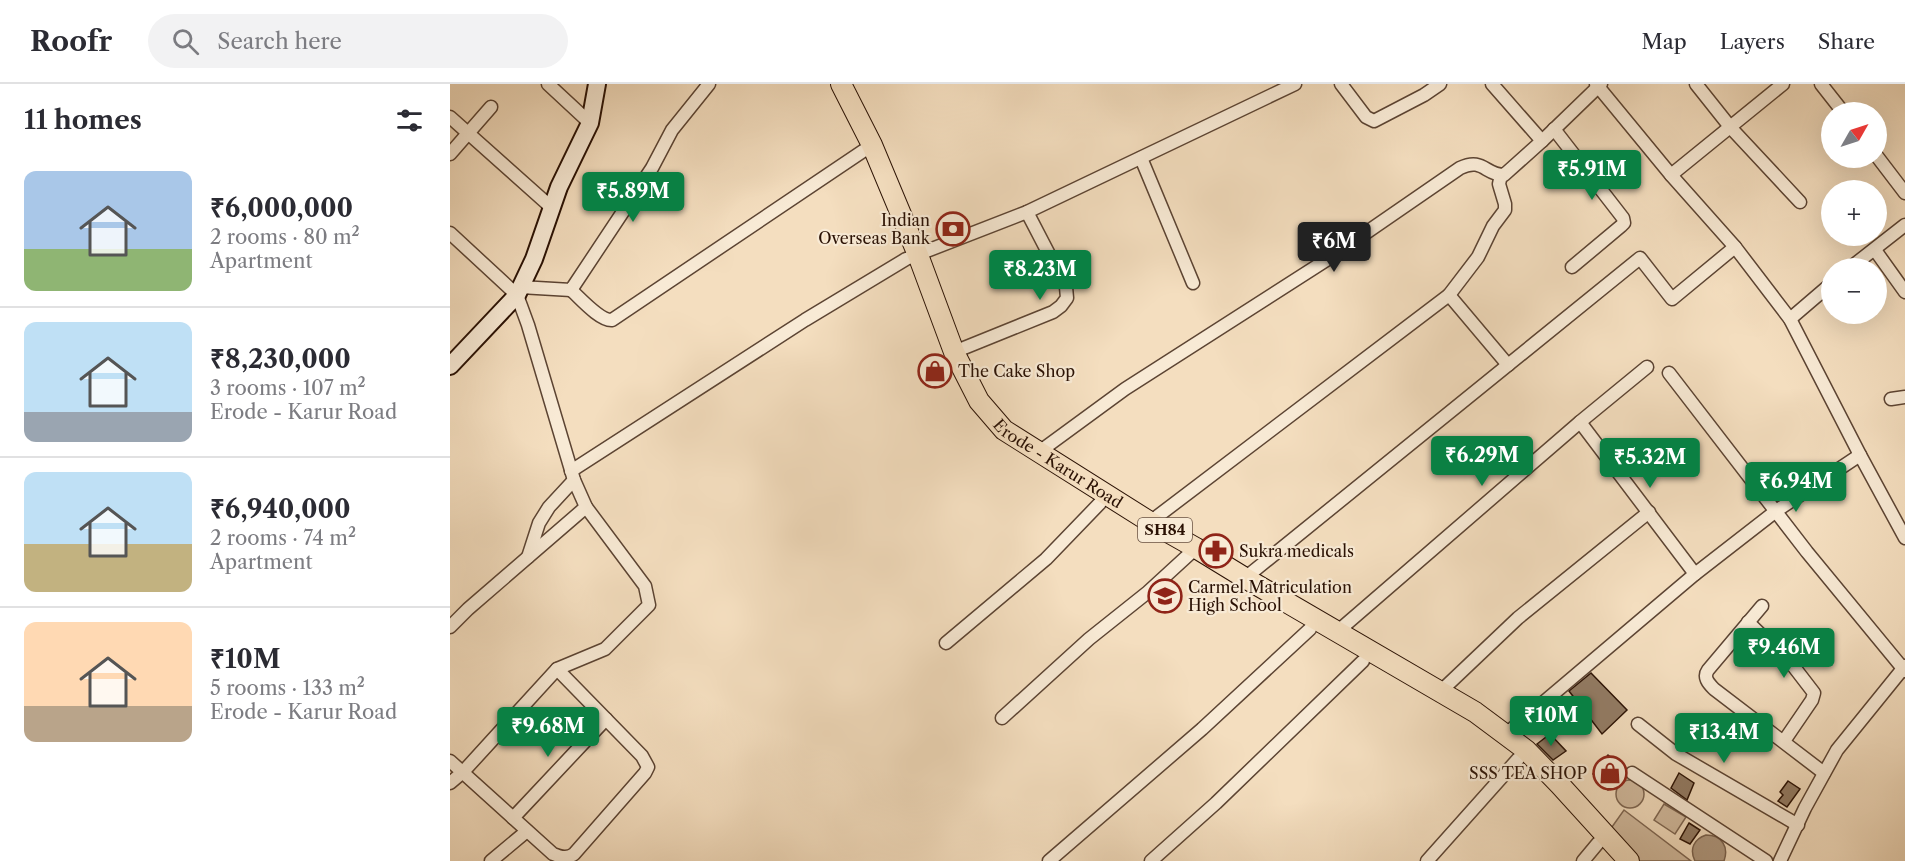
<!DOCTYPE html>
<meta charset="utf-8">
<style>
:root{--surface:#fff;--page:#f2f2f3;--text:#2b2b33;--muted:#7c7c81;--line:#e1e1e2;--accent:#0b8043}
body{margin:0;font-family:"Libre Caslon Text",serif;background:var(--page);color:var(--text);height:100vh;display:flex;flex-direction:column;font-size:22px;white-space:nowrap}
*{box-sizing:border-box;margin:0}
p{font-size:20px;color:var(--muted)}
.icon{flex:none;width:33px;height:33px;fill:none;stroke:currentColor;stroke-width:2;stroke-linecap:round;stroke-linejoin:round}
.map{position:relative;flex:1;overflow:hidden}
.drawer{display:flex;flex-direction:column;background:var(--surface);width:450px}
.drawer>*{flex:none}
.needle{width:39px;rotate:51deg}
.buttons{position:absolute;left:1371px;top:18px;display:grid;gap:12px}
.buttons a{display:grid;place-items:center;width:66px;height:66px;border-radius:50%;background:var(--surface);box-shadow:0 6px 24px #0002;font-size:30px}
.price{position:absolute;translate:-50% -51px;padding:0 14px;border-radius:6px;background:var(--accent);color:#fff;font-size:20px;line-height:39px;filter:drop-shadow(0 2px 3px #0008)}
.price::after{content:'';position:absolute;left:50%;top:36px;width:18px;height:14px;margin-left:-9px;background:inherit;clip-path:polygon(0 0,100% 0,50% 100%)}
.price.current{background:#222;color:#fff}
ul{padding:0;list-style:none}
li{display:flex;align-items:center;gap:18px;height:150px;padding:0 24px}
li+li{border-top:2px solid var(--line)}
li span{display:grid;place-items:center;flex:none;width:168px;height:120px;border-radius:12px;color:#555}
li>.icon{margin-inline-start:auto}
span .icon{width:72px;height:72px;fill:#fffc;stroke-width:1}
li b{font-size:26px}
h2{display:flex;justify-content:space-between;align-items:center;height:72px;padding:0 24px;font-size:26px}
header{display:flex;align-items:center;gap:36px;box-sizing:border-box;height:84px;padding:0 30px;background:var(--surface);border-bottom:2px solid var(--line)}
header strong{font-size:28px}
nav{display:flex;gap:33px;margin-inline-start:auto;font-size:21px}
.search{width:420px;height:54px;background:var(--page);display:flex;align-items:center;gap:15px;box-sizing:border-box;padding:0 21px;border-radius:33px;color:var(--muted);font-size:22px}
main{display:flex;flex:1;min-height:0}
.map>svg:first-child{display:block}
</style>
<header>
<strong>Roofr</strong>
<div class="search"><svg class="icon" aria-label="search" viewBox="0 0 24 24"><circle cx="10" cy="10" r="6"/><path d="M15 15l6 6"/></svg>Search here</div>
<nav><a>Map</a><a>Layers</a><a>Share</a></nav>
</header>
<main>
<section class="drawer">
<h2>11 homes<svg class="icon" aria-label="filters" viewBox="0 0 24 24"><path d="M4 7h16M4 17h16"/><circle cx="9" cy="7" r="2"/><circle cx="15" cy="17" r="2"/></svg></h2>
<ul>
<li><span style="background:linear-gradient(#a9c7e8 65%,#8fb573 0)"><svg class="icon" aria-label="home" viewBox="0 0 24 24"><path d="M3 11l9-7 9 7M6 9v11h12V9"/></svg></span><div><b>₹6,000,000</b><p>2 rooms · 80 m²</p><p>Apartment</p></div></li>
<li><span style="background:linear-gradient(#bfe0f5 75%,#9aa5b1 0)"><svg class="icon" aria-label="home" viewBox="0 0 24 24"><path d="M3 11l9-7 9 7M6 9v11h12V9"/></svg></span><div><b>₹8,230,000</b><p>3 rooms · 107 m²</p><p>Erode - Karur Road</p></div></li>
<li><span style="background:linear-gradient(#bfe0f5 60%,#c2b280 0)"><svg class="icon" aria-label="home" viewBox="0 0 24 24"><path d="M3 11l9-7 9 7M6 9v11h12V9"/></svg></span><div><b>₹6,940,000</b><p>2 rooms · 74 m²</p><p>Apartment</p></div></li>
<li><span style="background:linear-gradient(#ffd9b3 70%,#b9a48a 0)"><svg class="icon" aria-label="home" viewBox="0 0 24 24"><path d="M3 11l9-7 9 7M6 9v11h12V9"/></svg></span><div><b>₹10M</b><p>5 rooms · 133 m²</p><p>Erode - Karur Road</p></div></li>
</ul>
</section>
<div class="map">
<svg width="1455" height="777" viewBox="0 0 1455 777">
<rect width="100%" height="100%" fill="#f4debf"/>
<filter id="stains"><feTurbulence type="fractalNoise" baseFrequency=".00333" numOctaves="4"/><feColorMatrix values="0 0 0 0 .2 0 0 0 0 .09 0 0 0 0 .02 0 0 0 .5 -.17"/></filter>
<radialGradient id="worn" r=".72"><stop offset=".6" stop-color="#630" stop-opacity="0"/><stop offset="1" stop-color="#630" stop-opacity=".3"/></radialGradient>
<!-- green -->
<g fill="#d2bb9f" stroke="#7e6652" stroke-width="1.5">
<circle cx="1180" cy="710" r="14"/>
<polygon points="1214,720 1236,733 1225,750 1204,736"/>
<polygon points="1174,726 1241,777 1172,777 1152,757"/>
</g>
<!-- water -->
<path fill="#af987f" stroke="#7a624e" stroke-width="1.5" d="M1256,751C1272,751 1279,763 1274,777H1245C1239,765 1244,755 1256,751Z"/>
<!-- building -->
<g fill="#937c65" stroke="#2a1104" stroke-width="1.5">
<polygon points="1141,589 1177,626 1152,650 1119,607"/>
<polygon points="1100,650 1116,667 1103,676 1087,660"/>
<polygon points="1158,671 1175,686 1174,690 1158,706 1143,690"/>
<polygon points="1229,689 1244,699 1237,716 1221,704"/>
<polygon points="1338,697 1350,705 1337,723 1328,717 1333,711 1330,708"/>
<polygon points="1239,739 1250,746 1240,760 1230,755"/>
</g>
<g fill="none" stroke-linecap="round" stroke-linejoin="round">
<defs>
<g id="street">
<polyline points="98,0 140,39"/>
<polyline points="891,0 916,33 924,37 974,11 990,0"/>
<polyline points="1042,0 1092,57"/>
<polyline points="1146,0 1221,91 1285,163"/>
<polyline points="1246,0 1281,44 1350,118"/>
<polyline points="1371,0 1393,28"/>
<polyline points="0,33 102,124"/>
<polyline points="1104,45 1173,134 1174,139 1171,142 1122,183"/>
<polyline points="0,70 41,23"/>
<polyline points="1426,71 1455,109"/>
<polyline points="691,74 743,199"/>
<polyline points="1221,91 1333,0"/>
<polyline points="0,149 67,211 78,241 124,396 136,423 195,502 199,521 155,565 107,585 13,688 0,699"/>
<polyline points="1425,166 1455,208"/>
<polyline points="1400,184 1455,141"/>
<polyline points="70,203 121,206 202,84 222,46 259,0"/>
<path d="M121,206C130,214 150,237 162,236L422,61"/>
<polyline points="999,211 1028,173 1043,142 1055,126 1055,120 1049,100 1051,91"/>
<polyline points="1340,235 1382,199"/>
<polyline points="504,268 603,228 611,222 617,214 616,203 577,128"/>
<polyline points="1219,289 1357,468 1455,587"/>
<polyline points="1441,315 1455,313"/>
<polyline points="1130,338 1245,490"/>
<path d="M589,368L675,305L878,175L1010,84C1033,73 1035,91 1054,91L1092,57L1151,0"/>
<polyline points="121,387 355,236 456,175 577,128 845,0"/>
<polyline points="700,438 999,211 1058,281"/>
<polyline points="78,473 89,439 99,423 124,396"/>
<polyline points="795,494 1190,174 1222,215 1285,163 1340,235 1410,371 1455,454"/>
<path d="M1312,522L1258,586C1253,593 1258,599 1264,605L1374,689"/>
<polyline points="1298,538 1344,583 1364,609 1362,616 1334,657"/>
<polyline points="0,543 18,525 136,423"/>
<polyline points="887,548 1130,338 1197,283"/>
<polyline points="496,559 596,475 650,419"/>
<polyline points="990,608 1068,534 1199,428"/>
<polyline points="552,634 639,555 698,508 746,464"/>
<polyline points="1188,640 1226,670 1348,741"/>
<polyline points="1056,650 1245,490 1326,427 1410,371"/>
<path d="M0,677L103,770C111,773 117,775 124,770L195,689L198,683L192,672L107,585"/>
<polyline points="1182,689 1316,777"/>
<polyline points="63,734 156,635"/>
<polyline points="41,777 77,747"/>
<polyline points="599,777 752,645 860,545"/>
<polyline points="701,777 766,719 913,577"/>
<polyline points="977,777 1068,675"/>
<polyline points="1133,777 1148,759"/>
<polyline points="1330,777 1355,724 1387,666 1455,582"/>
</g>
<polyline id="secondary" points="0,282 67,211 84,175 109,103 140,39 147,0"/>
<g id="primary">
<path id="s1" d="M391,0L422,61L468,171L504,268L529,317L554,346L700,438L746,464L795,494L1025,628L1076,666L1110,701L1179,777"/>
</g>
</defs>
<!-- street casing -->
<use href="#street" stroke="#5c4433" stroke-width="15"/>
<!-- secondary casing -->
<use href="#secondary" stroke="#2a1104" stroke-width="20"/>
<!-- primary casing -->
<use href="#primary" stroke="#2a1104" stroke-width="22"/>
<!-- street -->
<use href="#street" stroke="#f8ead5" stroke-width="12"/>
<!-- secondary -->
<use href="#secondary" stroke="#f8ead5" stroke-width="16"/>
<!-- primary -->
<use href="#primary" stroke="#f4debf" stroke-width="20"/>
</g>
<!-- icons -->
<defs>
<symbol id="bank-ring" viewBox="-11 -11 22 22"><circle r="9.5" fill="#f8ead5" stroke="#8f2418" stroke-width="1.5"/><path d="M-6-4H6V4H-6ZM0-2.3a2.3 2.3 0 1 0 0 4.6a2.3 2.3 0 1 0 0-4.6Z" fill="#8f2418"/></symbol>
<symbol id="shop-ring" viewBox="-11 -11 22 22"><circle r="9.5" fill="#f8ead5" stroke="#8f2418" stroke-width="1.5"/><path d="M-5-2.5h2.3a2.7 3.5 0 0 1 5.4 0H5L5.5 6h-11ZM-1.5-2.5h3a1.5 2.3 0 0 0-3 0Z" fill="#8f2418"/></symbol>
<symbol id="pharmacy-ring" viewBox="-11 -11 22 22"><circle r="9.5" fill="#f8ead5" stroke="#8f2418" stroke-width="1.5"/><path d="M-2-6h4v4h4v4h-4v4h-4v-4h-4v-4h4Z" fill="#8f2418"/></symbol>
<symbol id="school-ring" viewBox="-11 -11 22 22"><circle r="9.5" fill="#f8ead5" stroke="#8f2418" stroke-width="1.5"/><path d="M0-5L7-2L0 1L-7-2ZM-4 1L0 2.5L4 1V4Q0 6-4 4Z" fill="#8f2418"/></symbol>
</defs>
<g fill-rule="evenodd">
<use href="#bank-ring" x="484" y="126" width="38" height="38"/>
<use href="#shop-ring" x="466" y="268" width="38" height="38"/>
<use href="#pharmacy-ring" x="747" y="448" width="38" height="38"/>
<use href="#school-ring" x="696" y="493" width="38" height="38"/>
<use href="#shop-ring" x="1141" y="670" width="38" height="38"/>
</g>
<g text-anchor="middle" stroke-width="4.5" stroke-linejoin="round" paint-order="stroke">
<!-- shield labels -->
<rect fill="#f8ead5" stroke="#685243" stroke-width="1.5" x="688" y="434" width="54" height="24" rx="4.5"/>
<g font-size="15" font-weight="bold" fill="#2a1104">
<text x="715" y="451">SH84</text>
</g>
<!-- poi labels -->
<g font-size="16" fill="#2a1104" stroke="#f8ead5" text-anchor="start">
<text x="480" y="142" text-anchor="end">Indian<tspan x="480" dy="18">Overseas Bank</tspan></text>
<text x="508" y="293">The Cake Shop</text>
<text x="789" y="473">Sukra medicals</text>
<text x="738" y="509">Carmel Matriculation<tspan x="738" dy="18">High School</tspan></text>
<text x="1137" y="695" text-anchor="end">SSS TEA SHOP</text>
</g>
<!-- street labels -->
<g font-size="16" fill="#2a1104" stroke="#f8ead5">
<text dy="6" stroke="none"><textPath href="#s1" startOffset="448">Erode - Karur Road</textPath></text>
</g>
</g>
<rect width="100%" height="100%" filter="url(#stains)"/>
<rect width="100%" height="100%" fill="url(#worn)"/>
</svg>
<div class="buttons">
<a><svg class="needle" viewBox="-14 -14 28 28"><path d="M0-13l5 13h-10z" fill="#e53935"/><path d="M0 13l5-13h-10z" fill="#7c7c81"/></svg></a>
<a>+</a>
<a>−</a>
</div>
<b class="price" style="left:1142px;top:117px">₹5.91M</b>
<b class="price" style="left:183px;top:139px">₹5.89M</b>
<b class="price current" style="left:884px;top:189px">₹6M</b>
<b class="price" style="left:590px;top:217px">₹8.23M</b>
<b class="price" style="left:1032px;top:403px">₹6.29M</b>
<b class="price" style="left:1200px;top:405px">₹5.32M</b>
<b class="price" style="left:1346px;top:429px">₹6.94M</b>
<b class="price" style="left:1334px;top:595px">₹9.46M</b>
<b class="price" style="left:1101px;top:663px">₹10M</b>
<b class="price" style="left:98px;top:674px">₹9.68M</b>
<b class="price" style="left:1274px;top:680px">₹13.4M</b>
</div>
</main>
